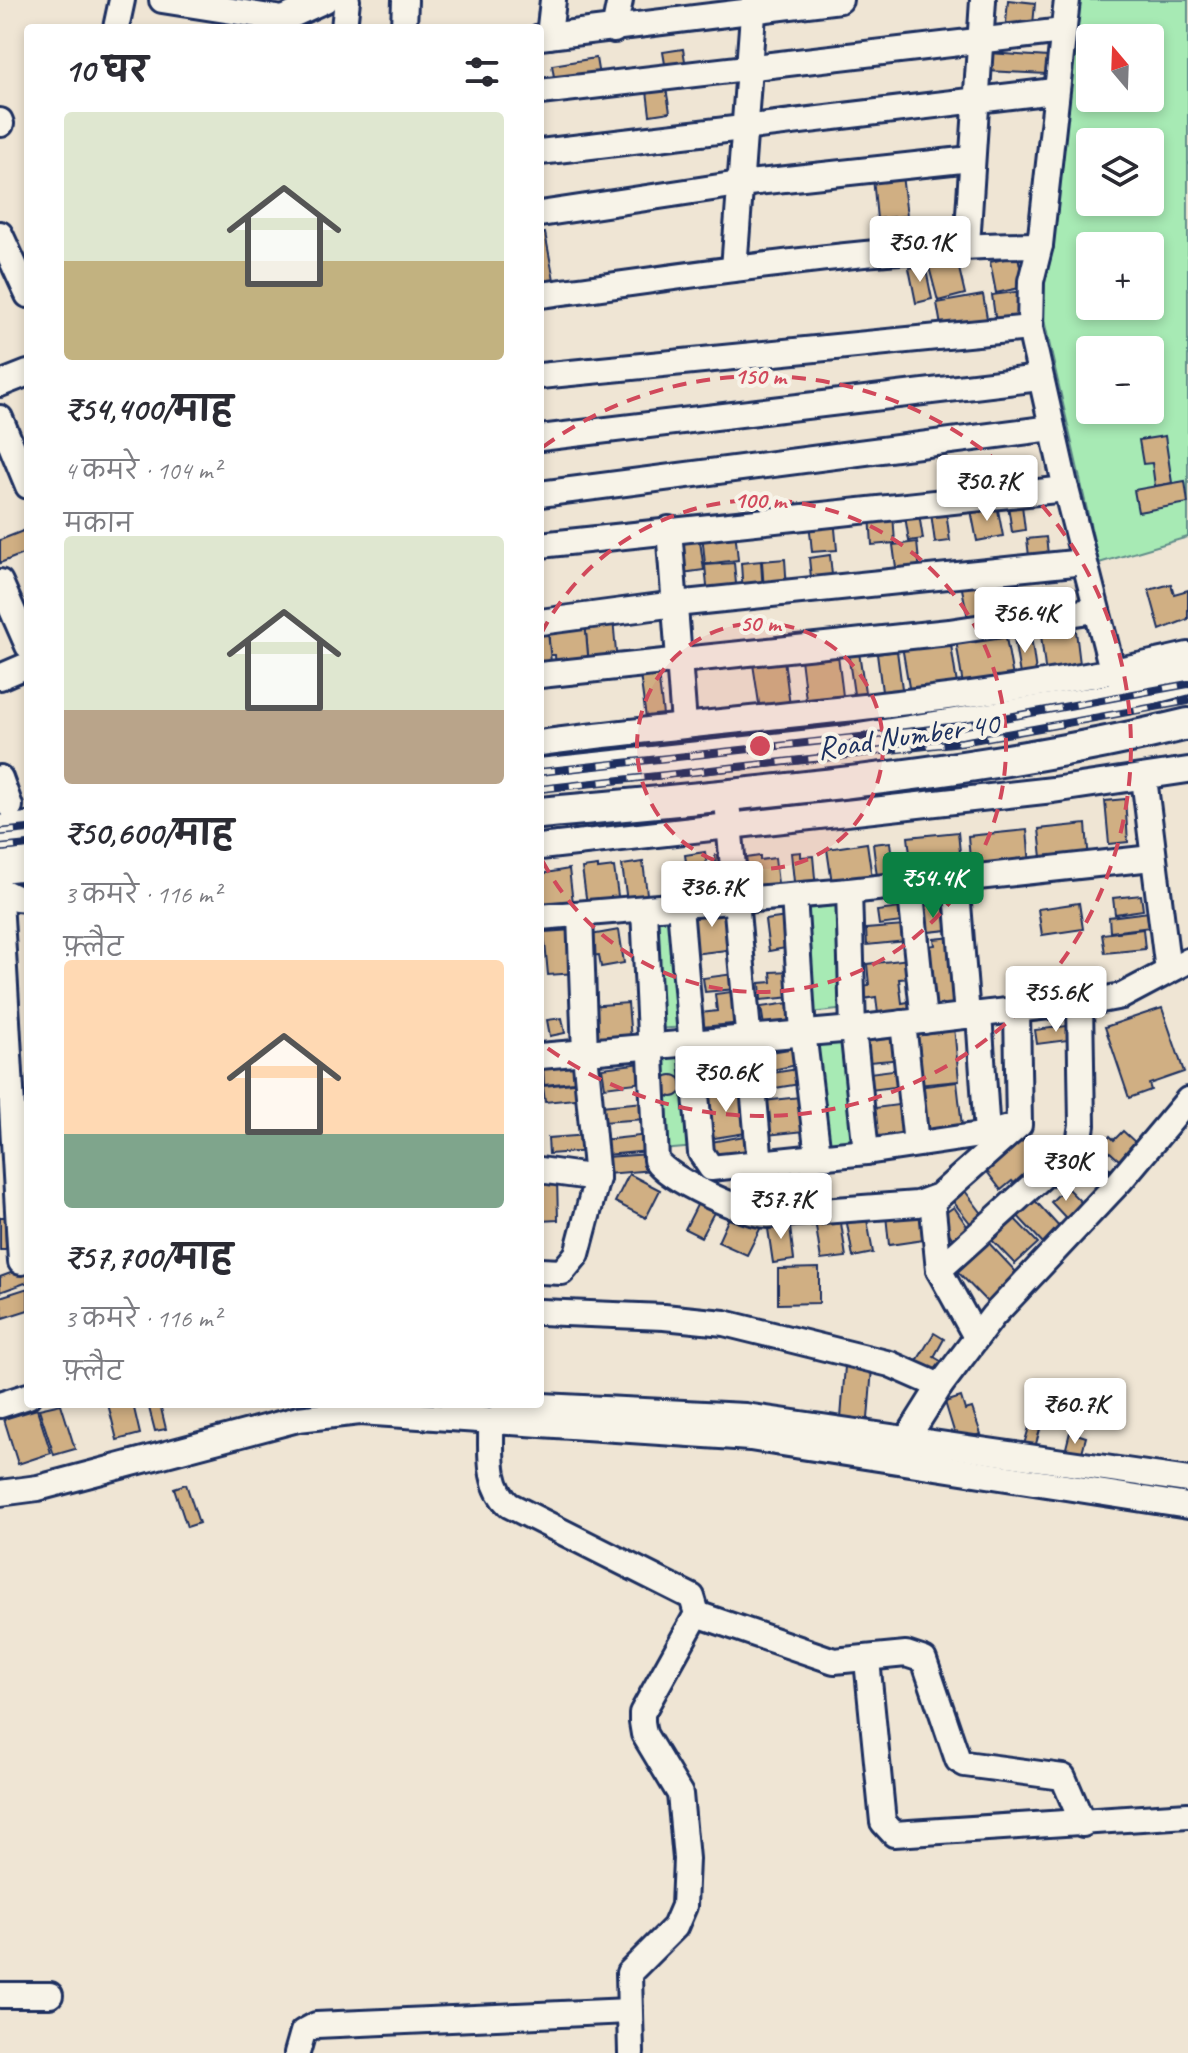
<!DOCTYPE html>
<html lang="hi">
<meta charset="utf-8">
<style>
:root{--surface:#fff;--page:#f7f7f7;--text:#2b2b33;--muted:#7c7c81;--accent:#0b8043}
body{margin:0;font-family:Caveat,"Playpen Sans Deva",sans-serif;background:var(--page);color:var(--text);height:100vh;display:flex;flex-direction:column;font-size:30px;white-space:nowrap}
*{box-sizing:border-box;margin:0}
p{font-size:26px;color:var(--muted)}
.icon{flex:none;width:44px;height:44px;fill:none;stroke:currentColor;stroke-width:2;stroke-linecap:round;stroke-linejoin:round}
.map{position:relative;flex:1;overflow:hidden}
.drawer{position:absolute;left:24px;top:24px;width:520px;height:1384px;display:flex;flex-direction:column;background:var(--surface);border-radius:8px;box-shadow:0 4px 12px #0003}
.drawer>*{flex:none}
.needle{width:52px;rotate:341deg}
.fabs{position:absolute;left:1076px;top:24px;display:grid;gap:16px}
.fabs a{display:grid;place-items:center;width:88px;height:88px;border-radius:8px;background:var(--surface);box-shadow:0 4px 12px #0003;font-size:40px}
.price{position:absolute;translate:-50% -68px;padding:0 18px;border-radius:8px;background:#fff;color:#222;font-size:26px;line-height:52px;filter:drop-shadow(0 2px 4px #0008)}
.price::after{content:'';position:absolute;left:50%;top:48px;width:24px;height:18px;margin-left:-12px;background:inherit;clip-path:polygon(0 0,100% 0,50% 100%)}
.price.on{background:var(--accent);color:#fff}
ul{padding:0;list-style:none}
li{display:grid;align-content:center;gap:16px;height:424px;padding:0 40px}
li span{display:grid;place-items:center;height:248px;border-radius:8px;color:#555}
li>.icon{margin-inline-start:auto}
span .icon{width:144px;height:144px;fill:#fffc;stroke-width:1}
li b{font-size:34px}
h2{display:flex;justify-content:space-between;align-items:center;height:96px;padding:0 40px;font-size:34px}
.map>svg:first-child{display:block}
</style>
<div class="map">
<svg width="1188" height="2053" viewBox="0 0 1188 2053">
<rect width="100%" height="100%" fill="#efe5d4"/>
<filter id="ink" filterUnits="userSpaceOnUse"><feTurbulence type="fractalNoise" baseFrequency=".0125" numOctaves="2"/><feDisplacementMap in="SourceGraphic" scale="16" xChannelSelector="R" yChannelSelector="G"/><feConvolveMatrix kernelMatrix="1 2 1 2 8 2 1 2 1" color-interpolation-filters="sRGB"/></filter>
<g filter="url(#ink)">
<!-- green -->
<g fill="#a7eab4" stroke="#618c89" stroke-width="2" fill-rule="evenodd">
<path d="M1076,0H1188V537L1099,563L1037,289ZM1090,38H1150V98H1090ZM1090,142H1150V202H1090ZM1090,246H1150V306H1090ZM1090,350H1150V410H1090Z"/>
<polygon points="837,899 847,1009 810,1013 800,902"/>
<polygon points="676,916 687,1027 655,1029 649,918"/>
<polygon points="849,1033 858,1144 822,1147 812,1037"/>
<polygon points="688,1050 696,1147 662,1150 654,1053"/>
</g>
<!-- building -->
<g fill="#d0af83" stroke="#1b2f5e" stroke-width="2">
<polygon points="1008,0 1035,3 1033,25 1006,23"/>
<polygon points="683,49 687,73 667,76 663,52"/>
<polygon points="988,53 1048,57 1047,74 986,71"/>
<polygon points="596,58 600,82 556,89 552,65"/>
<polygon points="666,88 670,112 650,115 647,91"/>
<polygon points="902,175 907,216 877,219 873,178"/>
<polygon points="903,221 907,249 884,252 880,224"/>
<polygon points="545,233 555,285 540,288 540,234"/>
<polygon points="1018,256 1024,287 996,293 990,262"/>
<polygon points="957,260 965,294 938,301 929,267"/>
<polygon points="925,265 932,299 916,303 909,268"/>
<polygon points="1022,291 1026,320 996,324 992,295"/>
<polygon points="983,295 988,324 942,332 937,303"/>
<polygon points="1165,436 1172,483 1155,486 1152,463 1143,464 1139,440"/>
<polygon points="998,464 1003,490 991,492 987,466"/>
<polygon points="1185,481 1188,503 1138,512 1134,490"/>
<polygon points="1021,497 1025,530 1012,532 1007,499"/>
<polygon points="997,505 1003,536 977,541 971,510"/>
<polygon points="918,508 923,539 909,541 904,510"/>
<polygon points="946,511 950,541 935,543 931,513"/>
<polygon points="893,513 895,543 872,545 870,515"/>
<polygon points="834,518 837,550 812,552 809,521"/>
<polygon points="28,529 28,552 0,563 0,540"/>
<polygon points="735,529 738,560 705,564 702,533"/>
<polygon points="1046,537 1049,563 1030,565 1027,539"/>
<polygon points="700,541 704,570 682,573 678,544"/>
<polygon points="917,542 920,572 897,575 893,545"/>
<polygon points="830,555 833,585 812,587 809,558"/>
<polygon points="785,559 787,590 764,592 762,561"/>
<polygon points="761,561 763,593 743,594 741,563"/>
<polygon points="734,563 737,594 708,597 705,565"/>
<polygon points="987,574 997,622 970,628 960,579"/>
<polygon points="1171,584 1174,594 1188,590 1188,619 1160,630 1149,590"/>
<polygon points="613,618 617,664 589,667 585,621"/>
<polygon points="585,621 589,666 556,669 555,655 550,655 548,624"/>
<polygon points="1075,623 1081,672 1046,676 1040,627"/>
<polygon points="1030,629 1037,679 1021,681 1013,632"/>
<polygon points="548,632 552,672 540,673 540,633"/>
<polygon points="1005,632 1014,683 964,692 956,640"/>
<polygon points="950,638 958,691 911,699 902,646"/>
<polygon points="897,651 903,696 883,699 877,654"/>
<polygon points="859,652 866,699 855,701 848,653"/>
<polygon points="838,655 844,704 807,708 801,659"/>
<polygon points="784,659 790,706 760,710 753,664"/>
<polygon points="658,673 663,715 646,718 640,675"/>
<polygon points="1125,799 1128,842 1109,844 1105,801"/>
<polygon points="1086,824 1089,862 1043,867 1039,829"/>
<polygon points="1027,830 1030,865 971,871 968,836"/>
<polygon points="958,832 962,873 913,879 908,837"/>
<polygon points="890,842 895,883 878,885 873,844"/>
<polygon points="867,843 873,885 833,890 827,849"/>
<polygon points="705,852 707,865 716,864 715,855 723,854 726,877 707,880 709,894 691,896 685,855"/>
<polygon points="801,852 801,857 813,856 816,889 795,891 791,853"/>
<polygon points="760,856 760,860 775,858 779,892 750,891 746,858"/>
<polygon points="643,862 647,894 635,896 637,908 628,909 622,865"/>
<polygon points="598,866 598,869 614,867 619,903 588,912 582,868"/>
<polygon points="569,869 574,911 540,907 540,874"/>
<polygon points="1141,895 1143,910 1115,914 1113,898"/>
<polygon points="943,903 947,930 929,932 930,940 920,941 918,932 928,931 925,911 916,912 915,907"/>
<polygon points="1079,903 1083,929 1042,935 1038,909"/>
<polygon points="731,904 735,949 693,954 688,908"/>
<polygon points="900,908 902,922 879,925 877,911"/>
<polygon points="1149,912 1151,927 1110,932 1109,917"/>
<polygon points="787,917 791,947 769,951 765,920"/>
<polygon points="904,926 906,941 867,945 866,929"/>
<polygon points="1143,929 1145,949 1105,953 1102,934"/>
<polygon points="573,930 576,973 548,975 544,932"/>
<polygon points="619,930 624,963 601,967 599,955 588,956 585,936"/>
<polygon points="953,937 958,979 951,980 953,1007 935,1008 933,980 928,981 928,946 935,945 934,939"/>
<polygon points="909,959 911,978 899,979 902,1003 914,1001 915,1010 878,1014 876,997 863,999 862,986 869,985 867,964"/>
<polygon points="790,971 792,997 761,1000 760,983 772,982 771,972"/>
<polygon points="733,974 735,989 705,992 703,978"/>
<polygon points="739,991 742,1023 702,1027 700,1013 717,1011 715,994"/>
<polygon points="796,1002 799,1021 764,1026 761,1007"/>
<polygon points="628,1003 631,1040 592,1044 588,1006"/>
<polygon points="1162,1008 1184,1072 1149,1084 1151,1090 1129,1098 1105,1027"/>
<polygon points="562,1018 565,1033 550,1036 547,1020"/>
<polygon points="1074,1025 1076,1039 1037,1044 1035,1030"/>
<polygon points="954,1026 959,1081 917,1085 912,1030"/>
<polygon points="900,1034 903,1059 869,1062 867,1038"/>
<polygon points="795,1048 797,1065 762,1072 759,1054"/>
<polygon points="745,1056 747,1072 719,1076 718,1060"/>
<polygon points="582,1061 584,1081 544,1085 543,1065"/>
<polygon points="650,1062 652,1081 605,1087 602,1068"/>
<polygon points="804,1068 806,1083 769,1089 766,1074"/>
<polygon points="900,1069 902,1086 863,1091 861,1074"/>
<circle cx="672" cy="1086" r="11"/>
<polygon points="743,1076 745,1088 729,1091 727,1078"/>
<polygon points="584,1082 585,1098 545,1102 543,1086"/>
<polygon points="957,1082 963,1135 923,1140 917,1087"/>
<polygon points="744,1088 752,1132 708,1139 701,1096"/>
<polygon points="800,1097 804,1131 767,1135 763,1101"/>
<polygon points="644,1102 645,1119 602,1122 601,1106"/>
<polygon points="905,1104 910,1141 873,1146 867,1109"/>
<polygon points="1123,1131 1135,1142 1119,1160 1102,1145 1110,1136 1114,1140"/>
<polygon points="589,1135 590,1151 549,1154 548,1138"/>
<polygon points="648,1135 650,1151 605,1155 603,1140"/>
<polygon points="750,1135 753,1155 714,1161 711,1142"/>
<polygon points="1020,1136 1030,1149 1042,1139 1058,1160 1020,1190 1012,1181 1001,1190 985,1169"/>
<polygon points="1084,1144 1110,1169 1096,1183 1070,1159"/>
<polygon points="651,1154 652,1170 607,1174 605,1157"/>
<polygon points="629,1174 660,1190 646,1218 615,1202"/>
<polygon points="540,1178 557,1178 558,1220 540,1221"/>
<polygon points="1066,1187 1082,1203 1066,1218 1051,1202"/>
<polygon points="965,1191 990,1224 978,1233 952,1200"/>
<polygon points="702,1195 719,1203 701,1237 685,1229"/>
<polygon points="1030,1195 1061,1229 1044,1244 1013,1211"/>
<polygon points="954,1207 969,1229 953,1239 938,1218"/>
<polygon points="921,1211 924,1240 889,1245 886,1215"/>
<polygon points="1007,1211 1038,1243 1015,1264 985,1233"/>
<polygon points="731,1213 761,1227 747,1255 718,1242"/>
<polygon points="866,1214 873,1253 853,1257 846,1218"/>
<polygon points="840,1216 846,1257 821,1260 815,1220"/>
<polygon points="0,1217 5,1217 6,1250 0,1250"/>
<polygon points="789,1219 794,1260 773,1263 767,1222"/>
<polygon points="986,1240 1018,1274 988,1303 955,1269"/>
<polygon points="27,1267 28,1282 0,1292 0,1277"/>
<polygon points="819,1268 819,1303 778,1304 778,1269"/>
<polygon points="28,1288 28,1310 3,1318 0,1297"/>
<polygon points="934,1333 944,1339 934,1357 946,1364 935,1383 912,1369"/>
<polygon points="845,1366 872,1368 868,1419 841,1418"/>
<polygon points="961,1397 965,1410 972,1408 981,1434 957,1441 945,1402"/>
<polygon points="61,1404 75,1449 54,1455 39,1409"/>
<polygon points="108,1404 133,1404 140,1434 117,1440"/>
<polygon points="148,1404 160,1404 166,1429 155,1431"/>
<polygon points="37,1409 51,1453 18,1464 4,1419"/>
<polygon points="1030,1424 1041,1426 1034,1451 1023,1448"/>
<polygon points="1070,1432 1086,1437 1080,1460 1064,1456"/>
<polygon points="186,1484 199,1523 187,1527 174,1488"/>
</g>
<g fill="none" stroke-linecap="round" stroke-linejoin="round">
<defs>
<g id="minor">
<polyline points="162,0 283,19"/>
<polyline points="1067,0 1040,245 1031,281 1030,328 1066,489 1113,673"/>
<polyline points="268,26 325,0"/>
<polyline points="116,28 122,0"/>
<polyline points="344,28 347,0"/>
<polyline points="404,28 405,0"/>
<polyline points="614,30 620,0"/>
<polyline points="549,36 553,0"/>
<polyline points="540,37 840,0"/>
<polyline points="540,92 1063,31"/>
<polyline points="0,121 1,124"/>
<polyline points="540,152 1054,91"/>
<polyline points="540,214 739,184 971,159"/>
<polyline points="0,234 28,295"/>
<polyline points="967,245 983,0"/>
<polyline points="734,269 754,1"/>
<path d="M540,295C706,274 873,245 1040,245"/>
<polyline points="540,376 1030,328"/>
<polyline points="0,384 28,373"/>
<polyline points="0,418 28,486"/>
<polyline points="540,438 1040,378"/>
<polyline points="540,494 1052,428"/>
<polyline points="669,529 684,724"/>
<polyline points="540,545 1066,489"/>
<polyline points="0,582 28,646"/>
<polyline points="540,622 675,604 1084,562"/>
<polyline points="540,675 949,632 1096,610"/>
<polyline points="0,677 28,665"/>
<path d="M540,743C756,714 975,705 1188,655"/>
<polyline points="0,778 10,806"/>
<polyline points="1144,778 1168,971"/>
<polyline points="728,812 760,1164"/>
<polyline points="540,847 1053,790 1188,770"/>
<polyline points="956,879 967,1016"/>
<polyline points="910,884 924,1021"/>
<polyline points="0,890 16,898 28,899"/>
<polyline points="849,891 853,1029 866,1152"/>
<polyline points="794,896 803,1032 818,1155"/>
<polyline points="0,900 21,1262"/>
<polyline points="680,907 701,1153 711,1168 866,1152 987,1134 1015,1126"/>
<path d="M644,910L656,1160C669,1180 744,1214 768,1215L917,1204L939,1196L1019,1125L1017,1011"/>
<polyline points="540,917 849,891 1152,858"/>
<polyline points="979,1014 987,1134"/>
<polyline points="903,1023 916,1144"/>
<polyline points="540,1056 853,1029 1101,1000 1122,996 1188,961"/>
<polyline points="540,1170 597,1178 585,1053 580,915"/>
<polyline points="932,1200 939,1270 976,1337"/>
<polyline points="939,1270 1079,1143 1082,1125 1080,1003"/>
<polyline points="540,1271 562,1272 577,1254 597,1178"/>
<polyline points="540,1312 664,1317 724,1323 890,1364 940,1386"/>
<polyline points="502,1404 745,1416 1188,1480"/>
<polyline points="0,1405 28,1396"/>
<path d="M491,1421C492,1451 486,1484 509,1505L692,1597L697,1614L642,1713V1722L644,1734L680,1794L686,1859L684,1906L675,1927L629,1973L631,2053"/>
<polyline points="906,1440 940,1386 993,1316 1120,1181 1188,1100"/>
<polyline points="0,1493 38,1488 298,1419 360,1412 750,1438 1188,1506"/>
<polyline points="697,1614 834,1661 906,1654 924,1660 958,1760 965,1764 1063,1777 1083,1824"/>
<polyline points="867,1660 883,1822 894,1834 1188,1815"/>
<polyline points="0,1995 50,1995"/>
<polyline points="297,2053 303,2032 316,2025 629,2011"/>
</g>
<g id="major">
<polyline points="540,774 840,742 1108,700 1188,679"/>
<path d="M540,813C756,793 977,775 1188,724"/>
<polyline points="0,831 28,828"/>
<polyline points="0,867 28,864"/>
</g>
</defs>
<!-- minor casing -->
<use href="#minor" stroke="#1b2f5e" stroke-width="30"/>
<!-- major casing -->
<use href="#major" stroke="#1b2f5e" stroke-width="36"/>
<!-- minor -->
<use href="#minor" stroke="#f7f3e8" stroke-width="24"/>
<!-- major -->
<use href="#major" stroke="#f7f3e8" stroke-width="30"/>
<defs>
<g id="rail">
<polyline points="540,772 960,726 1188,684"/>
<polyline points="540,789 962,742 1188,701"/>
<polyline points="0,832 28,829"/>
<polyline points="0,848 28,845"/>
</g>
</defs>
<!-- rail casing -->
<use href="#rail" stroke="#1b2f5e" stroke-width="8"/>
<!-- rail -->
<use href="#rail" stroke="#f7f3e8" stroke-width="5" stroke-dasharray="15" stroke-linecap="butt"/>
</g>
</g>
<!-- distance rings -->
<circle cx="760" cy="746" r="123" fill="#d1495b" fill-opacity=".12"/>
<g fill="none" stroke="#d1495b" stroke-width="4" stroke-dasharray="14 10">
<circle cx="760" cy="746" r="123"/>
<path d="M541 634A246 246 0 1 1 541 858"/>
<path d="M543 447A370 370 0 1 1 543 1045"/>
</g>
<g text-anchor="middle" stroke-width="8" stroke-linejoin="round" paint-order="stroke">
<!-- street labels -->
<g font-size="32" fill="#1b2f5e" stroke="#f7f3e8">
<text transform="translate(908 735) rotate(-8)" y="11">Road Number 40</text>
</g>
</g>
<circle cx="760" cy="746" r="12" fill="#d1495b" stroke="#f7f3e8" stroke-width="4"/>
<g font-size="24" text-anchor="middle" font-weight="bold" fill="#d1495b" stroke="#f7f3e8" stroke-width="8" stroke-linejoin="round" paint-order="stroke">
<text x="760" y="384">150 m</text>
<text x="760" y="508">100 m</text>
<text x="760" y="631">50 m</text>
</g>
</svg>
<div class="fabs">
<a><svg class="needle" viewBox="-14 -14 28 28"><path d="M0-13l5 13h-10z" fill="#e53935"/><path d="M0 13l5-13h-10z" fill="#7c7c81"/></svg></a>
<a><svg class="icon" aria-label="layers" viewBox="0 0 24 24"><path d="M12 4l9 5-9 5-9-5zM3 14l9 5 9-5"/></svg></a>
<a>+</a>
<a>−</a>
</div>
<b class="price" style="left:920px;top:284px">₹50.1K</b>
<b class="price" style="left:987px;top:523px">₹50.7K</b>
<b class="price" style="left:1025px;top:655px">₹56.4K</b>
<b class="price on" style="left:933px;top:920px">₹54.4K</b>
<b class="price" style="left:712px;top:929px">₹36.7K</b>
<b class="price" style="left:1056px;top:1034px">₹55.6K</b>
<b class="price" style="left:726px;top:1114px">₹50.6K</b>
<b class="price" style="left:1066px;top:1203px">₹30K</b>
<b class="price" style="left:781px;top:1241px">₹57.7K</b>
<b class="price" style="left:1075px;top:1446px">₹60.7K</b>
<section class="drawer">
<h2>10 घर<svg class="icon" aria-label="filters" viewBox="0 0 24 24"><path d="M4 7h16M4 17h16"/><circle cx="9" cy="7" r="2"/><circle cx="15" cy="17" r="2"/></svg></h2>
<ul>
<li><span style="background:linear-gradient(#dfe7d0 60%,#c2b280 0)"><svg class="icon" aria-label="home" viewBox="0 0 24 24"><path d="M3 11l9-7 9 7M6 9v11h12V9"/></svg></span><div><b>₹54,400/माह</b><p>4 कमरे · 104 m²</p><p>मकान</p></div></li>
<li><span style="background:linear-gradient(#dfe7d0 70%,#b9a48a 0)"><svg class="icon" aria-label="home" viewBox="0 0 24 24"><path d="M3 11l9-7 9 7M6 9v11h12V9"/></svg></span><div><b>₹50,600/माह</b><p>3 कमरे · 116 m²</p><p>फ़्लैट</p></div></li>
<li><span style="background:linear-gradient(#ffd9b3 70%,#7fa58c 0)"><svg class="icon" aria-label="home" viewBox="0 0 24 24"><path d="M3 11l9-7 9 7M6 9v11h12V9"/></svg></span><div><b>₹57,700/माह</b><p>3 कमरे · 116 m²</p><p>फ़्लैट</p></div></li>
</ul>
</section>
</div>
